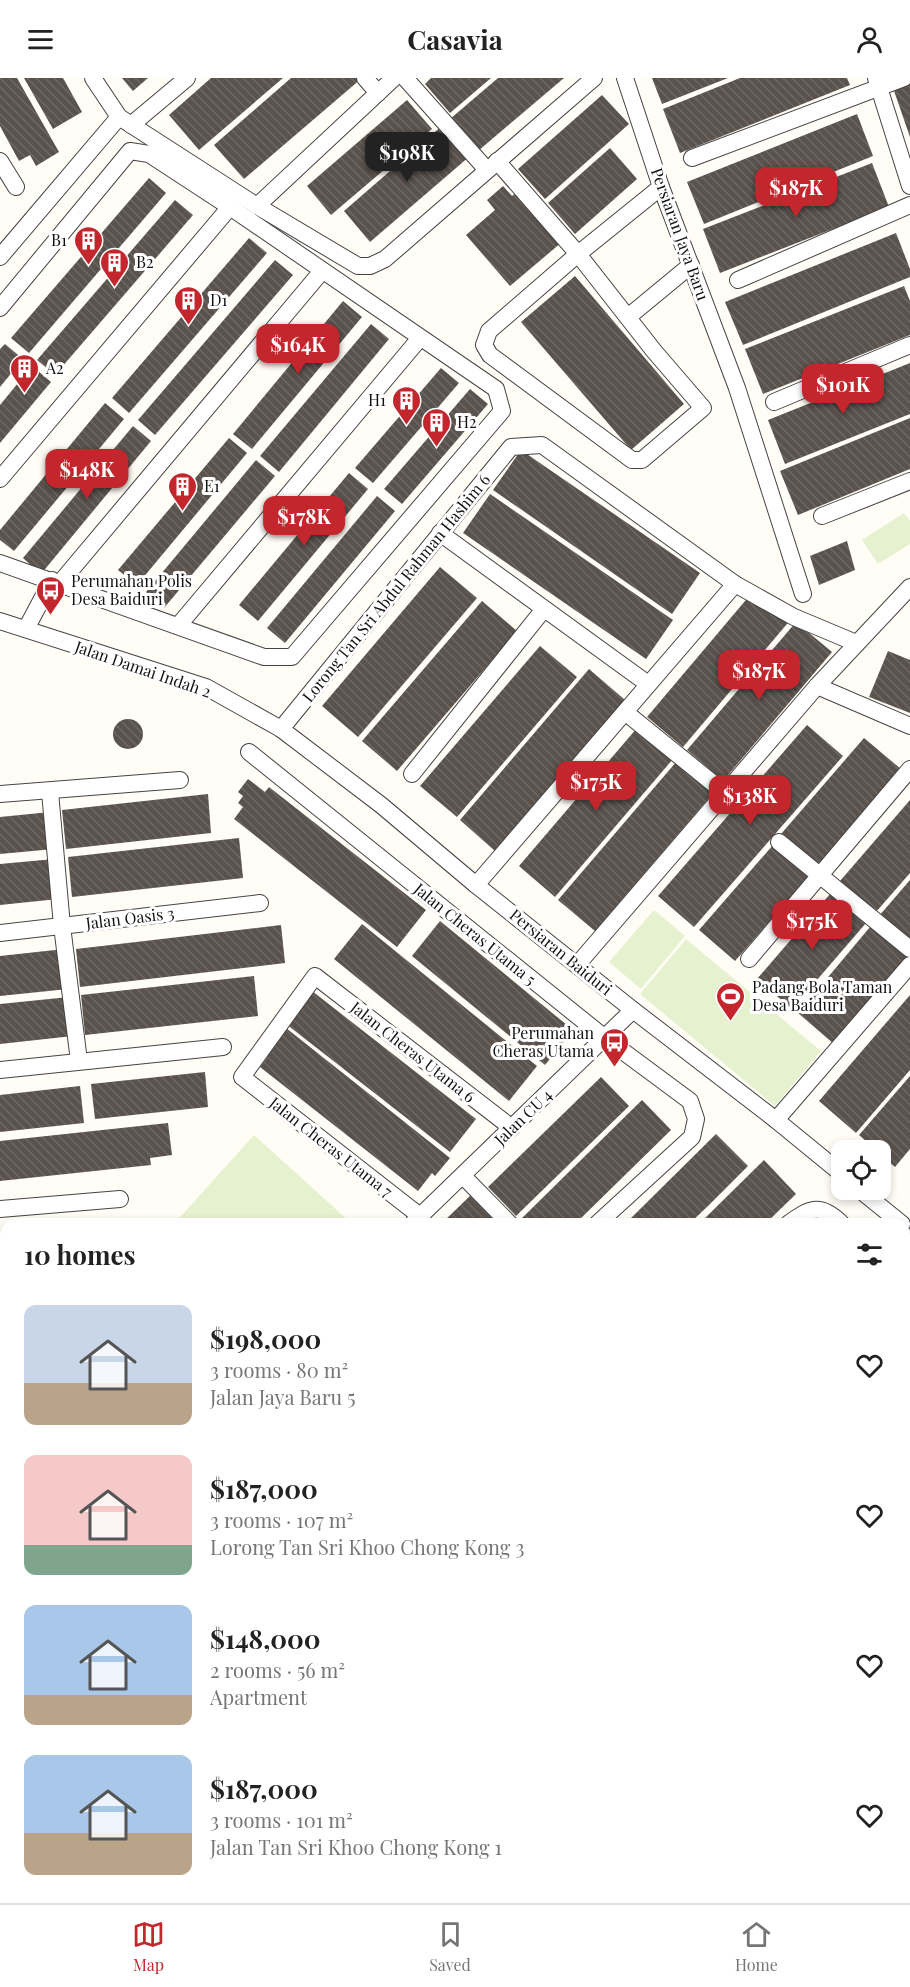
<!DOCTYPE html>
<meta charset="utf-8">
<style>
:root{--surface:#fff;--page:#f6f6f6;--text:#222;--muted:#767676;--line:#e0e0e0;--accent:#c4262e}
body{margin:0;font-family:"Playfair Display",serif;background:var(--page);color:var(--text);height:100vh;display:flex;flex-direction:column;font-size:22px;white-space:nowrap}
*{box-sizing:border-box;margin:0}
p{font-size:20px;color:var(--muted)}
.icon{flex:none;width:33px;height:33px;fill:none;stroke:currentColor;stroke-width:2;stroke-linecap:round;stroke-linejoin:round}
.map{position:relative;flex:1;overflow:hidden}
.details{position:absolute;left:0px;top:1140px;width:910px;height:686px;display:flex;flex-direction:column;background:var(--surface);border-radius:18px 18px 0 0;box-shadow:0 3px 9px #0003}
.details>*{flex:none}
.tools{position:absolute;left:831px;top:1062px;display:grid;gap:12px}
.tools a{display:grid;place-items:center;width:60px;height:60px;border-radius:12px;background:var(--surface);box-shadow:0 3px 9px #0003;font-size:30px}
.price{position:absolute;translate:-50% -51px;padding:0 14px;border-radius:12px;background:var(--accent);color:#fff;font-size:20px;line-height:39px;filter:drop-shadow(0 2px 3px #0008)}
.price::after{content:'';position:absolute;left:50%;top:36px;width:18px;height:14px;margin-left:-9px;background:inherit;clip-path:polygon(0 0,100% 0,50% 100%)}
.price.selected{background:#222;color:#fff}
ul{padding:0;list-style:none}
li{display:flex;align-items:center;gap:18px;height:150px;padding:0 24px}
li span{display:grid;place-items:center;flex:none;width:168px;height:120px;border-radius:12px;color:#555}
li>.icon{margin-inline-start:auto}
span .icon{width:72px;height:72px;fill:#fffc;stroke-width:1}
li b{font-size:26px}
h2{display:flex;justify-content:space-between;align-items:center;height:72px;padding:0 24px;font-size:26px}
header{display:flex;justify-content:space-between;align-items:center;height:78px;padding:0 24px;background:var(--surface);font-size:27px;font-weight:700}
.dock{display:flex;justify-content:space-around;align-items:center;height:84px;border-top:2px solid var(--line);background:var(--surface);font-size:16px;color:var(--muted)}
.dock a{display:grid;justify-items:center;gap:3px}
.dock .selected{color:var(--accent)}
.map>svg:first-child{display:block}
</style>
<header><svg class="icon" aria-label="menu" viewBox="0 0 24 24"><path d="M4 6h16M4 12h16M4 18h16"/></svg>Casavia<svg class="icon" aria-label="person" viewBox="0 0 24 24"><circle cx="12" cy="8" r="4"/><path d="M4 21q1-7 8-7t8 7"/></svg></header>
<div class="map">
<svg width="910" height="1825" viewBox="0 0 910 1825">
<defs>
<pattern id="park-crowns" width="20" height="18" patternUnits="userSpaceOnUse" patternTransform="scale(1.5)"><rect width="20" height="18" fill="#d5ebbd"/><path d="M2 6a3 3 0 1 1 6 0M12 15a3 3 0 1 1 6 0" fill="none" stroke="#b6c8a1"/></pattern>
<pattern id="building-back-hatch" width="6" height="6" patternUnits="userSpaceOnUse" patternTransform="scale(1.5)"><rect width="6" height="6" fill="#5a524d"/><path d="M-1 5l2 2M0 0l6 6M5-1l2 2" fill="none" stroke="#6d6662"/></pattern>
</defs>
<rect width="100%" height="100%" fill="#fffdf5"/>
<!-- park -->
<polygon fill="url(#park-crowns)" points="6,1233 6,1305 0,1303 0,1244"/>
<!-- pitch -->
<g fill="#e6f2cf">
<polygon points="904,435 910,443 910,466 878,486 862,462"/>
<polygon points="654,832 685,858 641,911 609,884"/>
<polygon points="686,861 821,973 775,1028 640,916"/>
<polygon points="254,1057 349,1143 347,1146 174,1146"/>
</g>
<g fill="none" stroke-linecap="round" stroke-linejoin="round">
<!-- stream -->
<g stroke="#3f96cf" stroke-width="4.5">
<polyline points="904,1327 910,1322"/>
<polyline points="480,1825 483,1820"/>
</g>
<!-- river -->
<g stroke="#b9e0f7" stroke-width="28">
<polyline points="0,1489 6,1494"/>
<polyline points="403,1820 415,1825"/>
</g>
</g>
<!-- building -->
<g fill="url(#building-back-hatch)">
<polygon points="0,0 17,0 59,74 36,88 30,77 19,83 0,48"/>
<polygon points="24,0 63,0 82,34 53,51"/>
<polygon points="122,0 148,0 133,13"/>
<polygon points="211,0 283,0 199,72 169,37"/>
<polygon points="291,0 362,0 244,101 214,67"/>
<polygon points="431,0 491,0 450,35 425,6"/>
<polygon points="498,0 564,0 478,73 450,41"/>
<polygon points="652,0 728,0 662,26"/>
<polygon points="740,0 847,0 850,7 680,75 663,31"/>
<polygon points="910,1 910,59 892,7"/>
<polygon points="602,17 629,46 545,121 518,91"/>
<polygon points="407,22 432,51 331,137 307,108"/>
<polygon points="857,36 873,78 704,146 687,104"/>
<polygon points="443,47 470,78 370,164 344,133"/>
<polygon points="610,70 637,101 575,156 548,125"/>
<polygon points="872,85 889,129 720,195 703,151"/>
<polygon points="149,100 166,115 29,275 11,260"/>
<polygon points="503,108 512,118 518,113 562,164 510,208 466,157 495,132 487,122"/>
<polygon points="175,122 193,137 55,297 37,282"/>
<polygon points="896,155 910,191 910,199 743,267 725,224"/>
<polygon points="249,160 267,175 129,335 112,320"/>
<polygon points="275,182 293,197 155,357 138,342"/>
<polygon points="575,198 684,326 631,372 521,244"/>
<polygon points="904,208 910,223 910,257 763,316 745,271"/>
<polygon points="343,223 362,239 252,371 233,356"/>
<polygon points="371,246 389,261 279,394 260,378"/>
<polygon points="5,266 23,281 0,309 0,271"/>
<polygon points="910,285 910,336 785,386 768,342"/>
<polygon points="32,288 51,304 0,365 0,327"/>
<polygon points="441,290 459,305 373,405 355,390"/>
<polygon points="470,311 488,326 402,426 384,411"/>
<polygon points="105,325 124,341 14,473 0,462 0,452"/>
<polygon points="910,340 910,391 798,437 780,393"/>
<polygon points="133,348 151,363 41,496 23,480"/>
<polygon points="229,360 247,375 137,507 118,492"/>
<polygon points="521,372 700,495 672,536 493,412"/>
<polygon points="256,382 275,398 164,530 146,514"/>
<polygon points="349,395 368,411 258,543 239,527"/>
<polygon points="490,416 673,542 646,581 463,455"/>
<polygon points="377,418 395,433 285,565 267,550"/>
<polygon points="847,463 855,492 819,507 810,478"/>
<polygon points="440,489 477,520 358,659 322,628"/>
<polygon points="756,510 792,540 683,669 647,639"/>
<polygon points="482,523 517,553 397,693 362,663"/>
<polygon points="796,544 832,574 723,703 687,672"/>
<polygon points="540,568 577,599 457,739 420,708"/>
<polygon points="888,573 910,582 910,635 869,619"/>
<polygon points="589,591 625,622 495,773 460,742"/>
<circle cx="128" cy="656" r="15"/>
<polygon points="807,647 843,678 694,849 658,818"/>
<polygon points="637,650 673,681 555,819 519,788"/>
<polygon points="864,660 901,691 817,788 781,756"/>
<polygon points="677,683 714,714 595,853 558,822"/>
<polygon points="248,701 265,714 269,709 426,832 397,869 234,741 243,729 238,725 243,718 238,714"/>
<polygon points="208,716 211,755 66,771 62,732"/>
<polygon points="910,722 910,795 876,834 840,803"/>
<polygon points="50,734 54,771 0,776 0,739"/>
<polygon points="239,760 243,800 72,819 68,779"/>
<polygon points="773,767 809,798 735,883 699,852"/>
<polygon points="54,781 58,821 0,827 0,786"/>
<polygon points="910,802 910,864 879,838"/>
<polygon points="831,815 866,845 792,931 757,901"/>
<polygon points="440,843 573,952 545,987 412,878"/>
<polygon points="362,846 537,988 509,1023 334,881"/>
<polygon points="281,847 285,885 80,909 76,871"/>
<polygon points="870,849 907,879 834,966 798,935"/>
<polygon points="64,871 68,911 0,918 0,878"/>
<polygon points="254,898 258,938 85,957 81,917"/>
<polygon points="312,913 476,1041 450,1074 286,946"/>
<polygon points="910,917 910,992 856,1055 819,1023"/>
<polygon points="69,919 73,958 0,966 0,926"/>
<polygon points="286,950 450,1080 435,1098 432,1095 418,1113 260,989 267,980 264,977"/>
<polygon points="205,994 208,1029 95,1041 91,1006"/>
<polygon points="910,998 910,1071 895,1089 880,1076 880,1072 876,1072 859,1057"/>
<polygon points="601,999 629,1028 516,1138 488,1109"/>
<polygon points="80,1008 84,1045 0,1054 0,1017"/>
<polygon points="642,1022 671,1052 575,1146 522,1146 519,1143"/>
<polygon points="168,1045 172,1077 150,1080 151,1087 0,1103 0,1063"/>
<polygon points="716,1056 748,1088 708,1128 689,1146 625,1146"/>
<polygon points="764,1082 796,1116 765,1146 699,1146"/>
<polygon points="473,1115 503,1146 441,1146"/>
<polygon points="910,1212 910,1274 904,1279 904,1217"/>
<polygon points="910,1454 910,1531 904,1525 904,1459"/>
<polygon points="910,1710 910,1798 904,1803 904,1715"/>
<polygon points="677,1820 737,1820 731,1825 682,1825"/>
<polygon points="794,1820 887,1820 881,1825 788,1825"/>
</g>
<g fill="none" stroke-linecap="round" stroke-linejoin="round">
<defs>
<g id="minor">
<polyline points="93,0 119,39 257,128 358,188 370,188 385,181 594,0"/>
<polyline points="365,0 378,15"/>
<polyline points="405,0 487,92"/>
<polyline points="625,0 661,109 737,310 803,516"/>
<polyline points="876,0 910,108"/>
<polyline points="131,47 187,0"/>
<polyline points="692,80 904,0"/>
<polyline points="0,83 16,109"/>
<polyline points="497,83 578,176 661,109"/>
<polyline points="257,128 394,0"/>
<polygon points="578,176 654,273 703,330 642,382 632,382 490,277 484,267 489,253"/>
<polyline points="0,179 119,39"/>
<polyline points="738,202 910,127"/>
<polyline points="0,230 130,73 149,76 230,129 496,311 502,333 292,579 264,579 0,485"/>
<polyline points="628,239 691,187"/>
<polyline points="774,324 910,267"/>
<polyline points="0,401 230,129"/>
<polyline points="822,438 910,403"/>
<polyline points="440,455 648,606"/>
<polyline points="60,505 322,193"/>
<polyline points="0,543 206,609 281,651 381,727 476,807 633,932 776,1042 842,1096"/>
<polyline points="178,548 420,260"/>
<polyline points="26,551 52,502"/>
<polyline points="817,608 910,648"/>
<polyline points="625,634 725,715"/>
<polyline points="281,651 511,369 542,367 735,506 794,539 856,565"/>
<polyline points="249,674 605,960 690,1023 696,1041 692,1059 597,1146"/>
<polyline points="412,696 544,531"/>
<polyline points="50,714 62,848 79,983"/>
<polyline points="0,716 180,702"/>
<polyline points="779,764 910,871"/>
<polyline points="476,807 735,506"/>
<polyline points="0,855 260,825"/>
<polyline points="749,881 910,691"/>
<polyline points="577,887 817,608 910,509"/>
<polyline points="0,992 223,969"/>
<polyline points="776,1042 910,887"/>
<polyline points="463,1098 510,1146"/>
<polyline points="860,1112 902,1146"/>
<polyline points="0,1131 120,1121"/>
<polyline points="420,1138 242,999 315,898 512,1050"/>
<polyline points="413,1145 633,932"/>
<path d="M788,1146C811,1129 821,1125 842,1146"/>
<polyline points="0,1320 6,1322"/>
<polyline points="904,1375 910,1369"/>
<polyline points="904,1441 910,1435"/>
<polyline points="904,1552 910,1557"/>
<polyline points="904,1614 910,1620"/>
<polyline points="0,1684 6,1686"/>
<polyline points="904,1687 910,1682"/>
<polyline points="0,1725 6,1710"/>
<polyline points="568,1820 582,1825"/>
<polyline points="758,1825 764,1820"/>
</g>
</defs>
<!-- minor casing -->
<use href="#minor" stroke="#444" stroke-width="18"/>
<!-- minor -->
<use href="#minor" stroke="#fff" stroke-width="16"/>
</g>
<!-- icons -->
<defs>
<symbol id="building-pin" viewBox="-11 -11 22 30"><path d="M0 17L-7.5 6A9.5 9.5 0 1 1 7.5 6Z" fill="#c4262e" stroke="#fff"/><path d="M-4-6H4V6H1V3H-1V6H-4ZM-2.5-4.3h1.7v1.8h-1.7ZM.8-4.3h1.7v1.8H.8ZM-2.5-1h1.7V.8h-1.7ZM.8-1h1.7V.8H.8Z" fill="#fff"/></symbol>
<symbol id="bus-pin" viewBox="-11 -11 22 30"><path d="M0 17L-7.5 6A9.5 9.5 0 1 1 7.5 6Z" fill="#c4262e" stroke="#fff"/><path d="M-5-6H5V4H4V6H2V4H-2V6H-4V4H-5ZM-3.5-4V0h7V-4ZM-3.5 1.2v1.5H-2V1.2ZM2 1.2v1.5H3.5V1.2Z" fill="#fff"/></symbol>
<symbol id="stadium-pin" viewBox="-11 -11 22 30"><path d="M0 17L-7.5 6A9.5 9.5 0 1 1 7.5 6Z" fill="#c4262e" stroke="#fff"/><path d="M0-5a6.5 5 0 1 0 0 10a6.5 5 0 1 0 0-10ZM-3.5-1.8h7v3.6h-7Z" fill="#fff"/></symbol>
</defs>
<g fill-rule="evenodd">
<use href="#building-pin" x="72" y="146" width="33" height="45"/>
<use href="#building-pin" x="98" y="168" width="33" height="45"/>
<use href="#building-pin" x="172" y="206" width="33" height="45"/>
<use href="#building-pin" x="8" y="274" width="33" height="45"/>
<use href="#building-pin" x="390" y="306" width="33" height="45"/>
<use href="#building-pin" x="420" y="328" width="33" height="45"/>
<use href="#building-pin" x="166" y="392" width="33" height="45"/>
<use href="#bus-pin" x="34" y="496" width="33" height="45"/>
<use href="#stadium-pin" x="714" y="902" width="33" height="45"/>
<use href="#bus-pin" x="598" y="948" width="33" height="45"/>
</g>
<g text-anchor="middle" stroke-width="6" stroke-linejoin="round" paint-order="stroke">
<!-- street labels -->
<g font-size="16" fill="#111" stroke="#fff">
<text transform="translate(680 156) rotate(70)" y="6">Persiaran Jaya Baru</text>
<text transform="translate(396 510) rotate(-51)" y="6">Lorong Tan Sri Abdul Rahman Hashim 6</text>
<text transform="translate(143 591) rotate(19)" y="6">Jalan Damai Indah 2</text>
<text transform="translate(130 840) rotate(-7)" y="6">Jalan Oasis 3</text>
<text transform="translate(475 856) rotate(39)" y="6">Jalan Cheras Utama 5</text>
<text transform="translate(561 874) rotate(39)" y="6">Persiaran Baiduri</text>
<text transform="translate(413 974) rotate(38)" y="6">Jalan Cheras Utama 6</text>
<text transform="translate(523 1039) rotate(-44)" y="6">Jalan CU 4</text>
<text transform="translate(331 1069) rotate(38)" y="6">Jalan Cheras Utama 7</text>
</g>
<!-- poi labels -->
<g font-size="16" fill="#111" stroke="#fff" text-anchor="start">
<text x="67" y="168" text-anchor="end">B1</text>
<text x="136" y="190">B2</text>
<text x="210" y="228">D1</text>
<text x="46" y="296">A2</text>
<text x="386" y="328" text-anchor="end">H1</text>
<text x="457" y="350">H2</text>
<text x="204" y="414">E1</text>
<text x="71" y="509">Perumahan Polis<tspan x="71" dy="18">Desa Baiduri</tspan></text>
<text x="752" y="915">Padang Bola Taman<tspan x="752" dy="18">Desa Baiduri</tspan></text>
<text x="594" y="961" text-anchor="end">Perumahan<tspan x="594" dy="18">Cheras Utama</tspan></text>
</g>
</g>
</svg>
<div class="tools">
<a><svg class="icon" aria-label="locate" viewBox="0 0 24 24"><circle cx="12" cy="12" r="6"/><path d="M12 2v4M12 18v4M2 12h4M18 12h4"/></svg></a>
</div>
<b class="price selected" style="left:407px;top:105px">$198K</b>
<b class="price" style="left:796px;top:140px">$187K</b>
<b class="price" style="left:298px;top:297px">$164K</b>
<b class="price" style="left:843px;top:337px">$101K</b>
<b class="price" style="left:87px;top:422px">$148K</b>
<b class="price" style="left:304px;top:469px">$178K</b>
<b class="price" style="left:759px;top:623px">$187K</b>
<b class="price" style="left:596px;top:734px">$175K</b>
<b class="price" style="left:750px;top:748px">$138K</b>
<b class="price" style="left:812px;top:873px">$175K</b>
<section class="details">
<h2>10 homes<svg class="icon" aria-label="filters" viewBox="0 0 24 24"><path d="M4 7h16M4 17h16"/><circle cx="9" cy="7" r="2"/><circle cx="15" cy="17" r="2"/></svg></h2>
<ul>
<li><span style="background:linear-gradient(#c9d6e8 65%,#b9a48a 0)"><svg class="icon" aria-label="home" viewBox="0 0 24 24"><path d="M3 11l9-7 9 7M6 9v11h12V9"/></svg></span><div><b>$198,000</b><p>3 rooms · 80 m²</p><p>Jalan Jaya Baru 5</p></div><svg class="icon" aria-label="heart" viewBox="0 0 24 24"><path d="M12 20l-8-8c-3-5 5-10 8-4 3-6 11-1 8 4z"/></svg></li>
<li><span style="background:linear-gradient(#f6c9c9 75%,#7fa58c 0)"><svg class="icon" aria-label="home" viewBox="0 0 24 24"><path d="M3 11l9-7 9 7M6 9v11h12V9"/></svg></span><div><b>$187,000</b><p>3 rooms · 107 m²</p><p>Lorong Tan Sri Khoo Chong Kong 3</p></div><svg class="icon" aria-label="heart" viewBox="0 0 24 24"><path d="M12 20l-8-8c-3-5 5-10 8-4 3-6 11-1 8 4z"/></svg></li>
<li><span style="background:linear-gradient(#a9c7e8 75%,#b9a48a 0)"><svg class="icon" aria-label="home" viewBox="0 0 24 24"><path d="M3 11l9-7 9 7M6 9v11h12V9"/></svg></span><div><b>$148,000</b><p>2 rooms · 56 m²</p><p>Apartment</p></div><svg class="icon" aria-label="heart" viewBox="0 0 24 24"><path d="M12 20l-8-8c-3-5 5-10 8-4 3-6 11-1 8 4z"/></svg></li>
<li><span style="background:linear-gradient(#a9c7e8 65%,#b9a48a 0)"><svg class="icon" aria-label="home" viewBox="0 0 24 24"><path d="M3 11l9-7 9 7M6 9v11h12V9"/></svg></span><div><b>$187,000</b><p>3 rooms · 101 m²</p><p>Jalan Tan Sri Khoo Chong Kong 1</p></div><svg class="icon" aria-label="heart" viewBox="0 0 24 24"><path d="M12 20l-8-8c-3-5 5-10 8-4 3-6 11-1 8 4z"/></svg></li>
</ul>
</section>
</div>
<nav class="dock">
<a class="selected"><svg class="icon" aria-label="map" viewBox="0 0 24 24"><path d="M3 6l6-2 6 2 6-2v14l-6 2-6-2-6 2zM9 4v14M15 6v14"/></svg>Map</a>
<a><svg class="icon" aria-label="saved" viewBox="0 0 24 24"><path d="M7 4h10v16l-5-4-5 4z"/></svg>Saved</a>
<a><svg class="icon" aria-label="home" viewBox="0 0 24 24"><path d="M3 11l9-7 9 7M6 9v11h12V9"/></svg>Home</a>
</nav>
